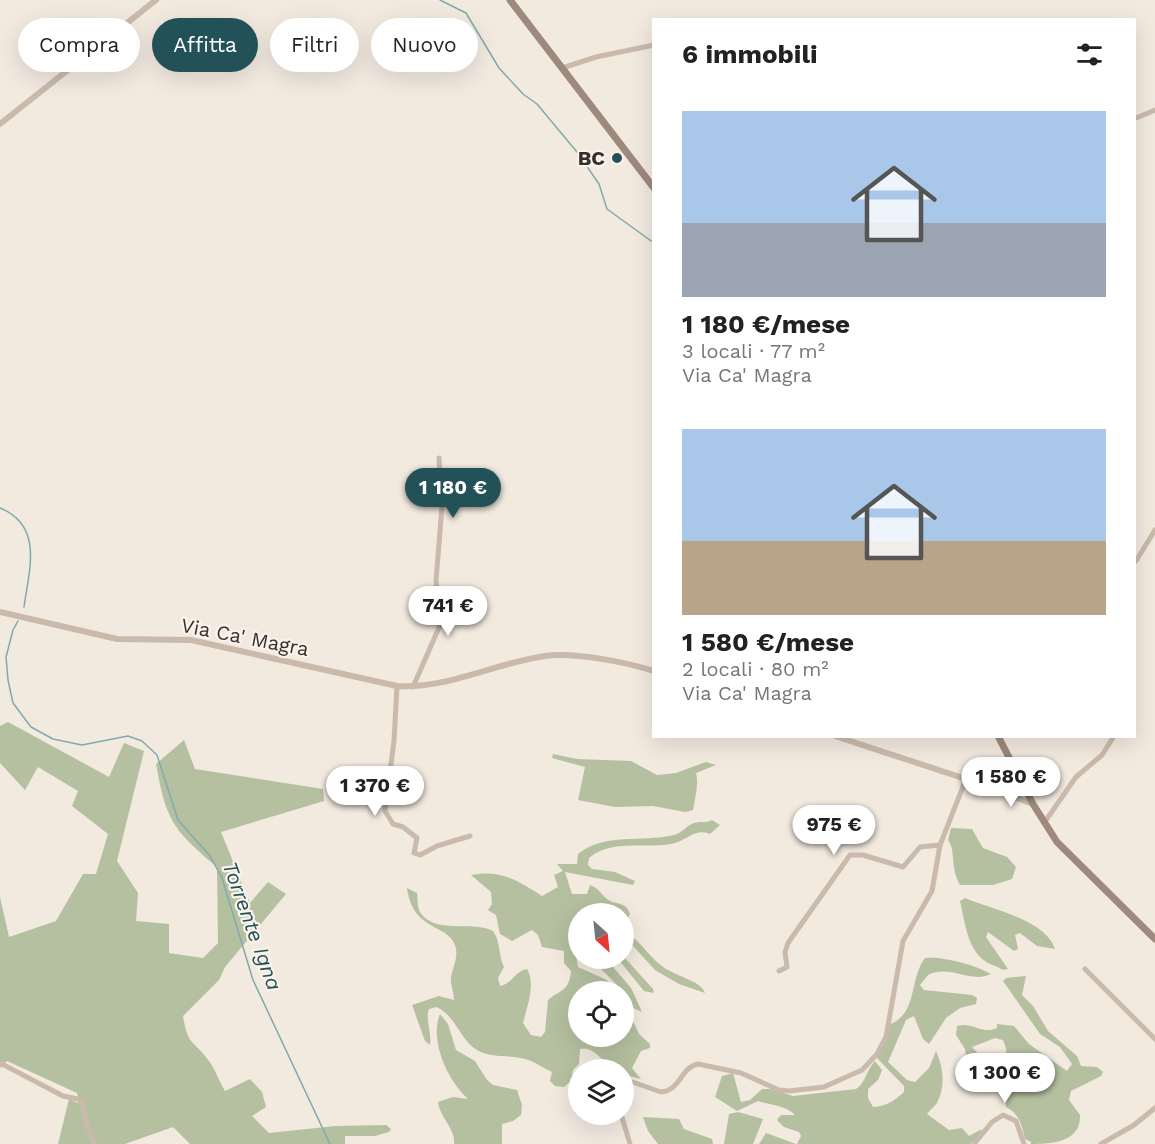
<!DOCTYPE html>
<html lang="it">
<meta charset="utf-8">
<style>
:root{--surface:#fff;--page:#f6f6f6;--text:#222;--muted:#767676;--accent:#225257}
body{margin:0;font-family:"Work Sans",sans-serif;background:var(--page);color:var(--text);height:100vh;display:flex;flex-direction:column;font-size:22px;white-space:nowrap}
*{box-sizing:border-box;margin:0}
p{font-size:20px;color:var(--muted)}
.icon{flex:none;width:33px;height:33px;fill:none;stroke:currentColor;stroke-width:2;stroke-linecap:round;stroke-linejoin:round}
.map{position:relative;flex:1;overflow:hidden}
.drawer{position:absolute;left:652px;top:18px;width:484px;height:720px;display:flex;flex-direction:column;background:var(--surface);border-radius:0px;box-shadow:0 6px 24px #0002}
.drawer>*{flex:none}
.top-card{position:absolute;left:18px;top:18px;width:544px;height:54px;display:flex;gap:12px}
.needle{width:39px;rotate:153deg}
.fabs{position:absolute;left:568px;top:903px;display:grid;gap:12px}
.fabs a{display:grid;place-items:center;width:66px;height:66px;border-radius:50%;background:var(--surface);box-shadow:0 6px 24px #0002;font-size:30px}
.price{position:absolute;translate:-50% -51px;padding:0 14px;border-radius:21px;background:#fff;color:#222;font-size:20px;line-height:39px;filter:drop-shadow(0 2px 3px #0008)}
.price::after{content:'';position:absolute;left:50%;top:36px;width:18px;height:14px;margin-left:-9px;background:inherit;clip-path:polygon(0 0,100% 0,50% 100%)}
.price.selected{background:var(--accent);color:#fff}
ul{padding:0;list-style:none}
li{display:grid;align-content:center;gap:12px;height:318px;padding:0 30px}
li span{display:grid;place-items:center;height:186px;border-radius:0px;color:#555}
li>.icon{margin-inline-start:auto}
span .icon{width:108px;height:108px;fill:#fffc;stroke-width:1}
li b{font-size:26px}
h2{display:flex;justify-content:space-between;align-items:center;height:72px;padding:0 30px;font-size:26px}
.pill{padding:0 21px;border-radius:27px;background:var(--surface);box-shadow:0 6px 24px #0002;font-size:21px;line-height:54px}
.pill.selected{background:var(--accent);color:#fff}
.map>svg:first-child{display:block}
</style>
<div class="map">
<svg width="1155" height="1144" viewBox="0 0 1155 1144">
<rect width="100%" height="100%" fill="#f2e9df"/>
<!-- green -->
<g fill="#b5c0a0">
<path d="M8,722L109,777L124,743L144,751L117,861L138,893L136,921L169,924V953L203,958L218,943L217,867C173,830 166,820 156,764L184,740L195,769L323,789L324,801L221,832L250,903L268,882L286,894L225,967L219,980L183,1016C188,1047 193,1039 209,1061C215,1069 219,1081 225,1091L250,1079L262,1092L266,1107L252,1116L269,1133L335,1126L386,1125L391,1129L389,1132L375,1136H345V1144H190L173,1127L125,1144H58L69,1099L80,1104L77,1093L7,1061L0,1068V897L9,937L56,921L83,874H96L108,834L72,806L78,791L38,767L25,790L0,763V726Z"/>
<path d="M553,754L577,759L631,761L657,775L676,773L706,762L716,765L696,773C699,784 695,798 693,810L685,812L653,806L615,807L578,800L585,767L552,758Z"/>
<path d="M712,820L720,825L710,834C696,828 688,839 675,843C648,850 613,838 589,858L588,865L592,869L615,872L635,881L633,885L565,872L572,894H587L590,885C600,888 602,897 610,901C619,905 626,902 630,914L624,925V914H579V947L570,948L576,956L578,967L607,980L615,991L579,992V1036H624V1013L632,1019L639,1034L650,1044V1048L641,1051L632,1068L641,1079L624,1075V1070L612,1069C604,1062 592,1045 580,1049L579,1064L573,1070L571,1081L564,1087L555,1086L550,1081L552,1072C545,1069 538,1064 531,1061C513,1053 494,1060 477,1050C459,1039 456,1015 436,1007L429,1009C425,1019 432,1033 430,1045L425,1041L412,1005L439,996L454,1000C454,993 450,983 451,977C453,967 459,956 455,945C447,923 413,932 407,888L417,893C418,900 417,906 420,912C434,935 474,920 493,931C501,942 498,955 504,967L498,978L500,986C512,984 515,971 527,969C536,984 527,1007 523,1023L531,1035L541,1037L545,1032L548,1000C561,989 569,992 571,971L564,963V951L542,947L538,935L532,930L512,941L500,934L496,915L488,910L492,904L491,892L471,875C501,869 518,881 542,896L558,887L554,875L563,871L557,864H577L578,854C605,832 641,843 674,835C682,833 686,826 694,823C701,821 707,823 712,820Z"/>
<path d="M951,828L972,829L983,848L1007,857L1016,867L1012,879L993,885H960C950,868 956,850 948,840Z"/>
<path d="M965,898C990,909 1045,919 1055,949L1037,946L1020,933L1015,935L1018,949L1014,951L988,932L986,937L1008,969C1001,971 1001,968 995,966C968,957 966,927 960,901Z"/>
<path d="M624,930C642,942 652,962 670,971C680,977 702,982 705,993L679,984L655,970L624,936Z"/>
<polygon points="624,957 653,989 654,993 644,991 618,959"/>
<path d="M925,958C942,956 976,965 991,974C971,984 950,964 928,975L920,985L924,990L972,995L977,998L976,1004L960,1008L946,1018L929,1044L923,1039L914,1016L906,1020L888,1062L907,1080L915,1082L929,1068L936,1051C943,1067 946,1086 937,1103C934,1107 930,1110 927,1114L949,1130L962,1128L969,1136L982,1129L978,1138L970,1144H797L801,1136L799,1132L784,1127L777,1120L781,1115H795C786,1105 770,1105 758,1101L737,1111L715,1097L722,1076L733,1073L741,1102L750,1100L762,1089H770L793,1096L856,1089C866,1083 866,1070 875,1061L882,1070L878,1080L868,1089V1098L873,1107C887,1106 894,1101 904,1092V1086L877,1058L891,1024C918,1012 909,979 925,958Z"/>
<polygon points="591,959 606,959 631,988 642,1012 633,1008 625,996 624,1001 624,992"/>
<path d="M1026,976L1022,995L1033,1006L1048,1031L1077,1056L1081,1066L1097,1067L1103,1072L1101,1076L1071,1091L1069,1100L1080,1115C1081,1143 1051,1144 1031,1144V1142L1025,1139C1022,1126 1019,1113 1006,1107L1004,1098L1011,1090L1012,1078C1006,1068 1009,1052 1003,1040L995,1038L972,1047L983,1059L992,1080L988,1081L967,1063L965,1049L956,1035L957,1026C971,1021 982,1035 997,1028V1024L1014,1026L1029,1044L1067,1071L1072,1064L1060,1047L1040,1034L1003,981L1006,978Z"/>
<path d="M440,1014L448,1024L456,1050L475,1061L487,1080L493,1085L517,1090L522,1105L521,1115L513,1121L502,1124V1144H454C456,1129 440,1118 438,1102L453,1097L468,1099C448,1081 429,1041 440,1014Z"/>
<polygon points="738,1112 763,1119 753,1144 724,1144 729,1114"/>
<polygon points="643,1117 679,1119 684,1129 712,1139 713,1144 658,1144 648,1131"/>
<polygon points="766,1133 796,1144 759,1144"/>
</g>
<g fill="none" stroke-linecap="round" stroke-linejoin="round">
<!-- stream -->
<g stroke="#80aaad" stroke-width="1.5">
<polyline points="440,0 466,13 499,68 523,94 537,104 577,152 599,184 607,209 654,243"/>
<path d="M0,508C44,526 29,570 24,607"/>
<polyline points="18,621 13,630 6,657 8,680 13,703 31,727 53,739 82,745 128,736 142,741 157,755 178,820 210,856 222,878 253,980 330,1144"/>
</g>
<!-- minor -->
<g stroke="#c9baac" stroke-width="5">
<polyline points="562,68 596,57 654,45"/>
<polyline points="1136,118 1155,110"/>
<polyline points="1136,561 1155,530"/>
<polyline points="397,686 394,741 385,811 393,824 403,827 417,838 414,853 420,855 437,846 470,836"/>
<polyline points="413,687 441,623 436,581 442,506 439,458"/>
<polyline points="1044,823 1076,777 1102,755 1114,736"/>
<polyline points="1085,969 1155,1039"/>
<polyline points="779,971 787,967 785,952 788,943 850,855 863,855 903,867 920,847 940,845"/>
<polyline points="0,1063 63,1096 78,1099 83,1105 87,1126 95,1144"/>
<path d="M624,1079L661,1092C681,1090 681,1067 698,1064L741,1073L779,1090L789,1091L824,1087L862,1070L877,1054L886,1037L903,941L932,891L940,845L966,779"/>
<polyline points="621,1114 630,1144"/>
<polyline points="974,1144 992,1122 1003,1115 1016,1121 1024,1144"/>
<polyline points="1101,1144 1134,1125 1155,1108"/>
</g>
<!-- tertiary -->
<g stroke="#c9baac" stroke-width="6">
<polyline points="0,124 156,0"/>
<path d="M0,612L117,639L191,640L397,686C448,689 495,663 545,656C575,652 625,662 654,671"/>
<polyline points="835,736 975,782 991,780 1015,769"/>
<polyline points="978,783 1033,804"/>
<polyline points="1003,793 1010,790 1020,779"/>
</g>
<!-- secondary -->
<g stroke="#9d897d" stroke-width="7">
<polyline points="510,0 654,188"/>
<polyline points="998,736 1033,804 1057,842 1155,939"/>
</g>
</g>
<!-- markers -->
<circle fill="#225257" stroke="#f9f3ec" stroke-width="2" cx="617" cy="158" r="6"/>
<g text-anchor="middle" stroke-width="4.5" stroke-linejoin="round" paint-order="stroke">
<!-- poi labels -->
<g font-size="20" font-weight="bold" fill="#382f2a" stroke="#f9f3ec" text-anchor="end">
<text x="605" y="165">BC</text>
</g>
<!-- street labels -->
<g font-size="20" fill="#382f2a" stroke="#f9f3ec">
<text transform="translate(245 637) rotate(11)" y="7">Via Ca' Magra</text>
</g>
<!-- water labels -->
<g font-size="21" font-style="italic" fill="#225257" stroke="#f9f3ec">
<text transform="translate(252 926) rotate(70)" y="7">Torrente Igna</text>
</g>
</g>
</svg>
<div class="fabs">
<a><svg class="needle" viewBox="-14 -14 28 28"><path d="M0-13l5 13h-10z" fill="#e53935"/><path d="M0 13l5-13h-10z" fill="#767676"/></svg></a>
<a><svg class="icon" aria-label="locate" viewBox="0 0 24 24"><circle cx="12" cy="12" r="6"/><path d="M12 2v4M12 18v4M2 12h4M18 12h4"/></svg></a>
<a><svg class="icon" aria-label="layers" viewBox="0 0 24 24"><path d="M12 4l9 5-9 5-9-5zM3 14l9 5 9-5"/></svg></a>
</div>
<b class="price selected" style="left:453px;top:519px">1 180 €</b>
<b class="price" style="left:448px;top:637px">741 €</b>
<b class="price" style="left:1011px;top:808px">1 580 €</b>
<b class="price" style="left:375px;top:817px">1 370 €</b>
<b class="price" style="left:834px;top:856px">975 €</b>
<b class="price" style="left:1005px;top:1104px">1 300 €</b>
<div class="top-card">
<a class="pill">Compra</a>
<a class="pill selected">Affitta</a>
<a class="pill">Filtri</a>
<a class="pill">Nuovo</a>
</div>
<section class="drawer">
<h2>6 immobili<svg class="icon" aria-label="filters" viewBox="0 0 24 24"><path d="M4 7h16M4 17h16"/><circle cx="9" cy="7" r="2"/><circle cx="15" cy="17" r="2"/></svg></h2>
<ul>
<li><span style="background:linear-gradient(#a9c7e8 60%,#9aa5b1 0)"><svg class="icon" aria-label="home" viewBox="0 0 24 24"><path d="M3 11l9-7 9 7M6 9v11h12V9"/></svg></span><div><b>1 180 €/mese</b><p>3 locali · 77 m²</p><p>Via Ca' Magra</p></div></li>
<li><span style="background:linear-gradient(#a9c7e8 60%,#b9a48a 0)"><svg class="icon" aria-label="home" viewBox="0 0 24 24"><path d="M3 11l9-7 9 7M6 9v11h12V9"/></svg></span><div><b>1 580 €/mese</b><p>2 locali · 80 m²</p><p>Via Ca' Magra</p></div></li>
</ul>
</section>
</div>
